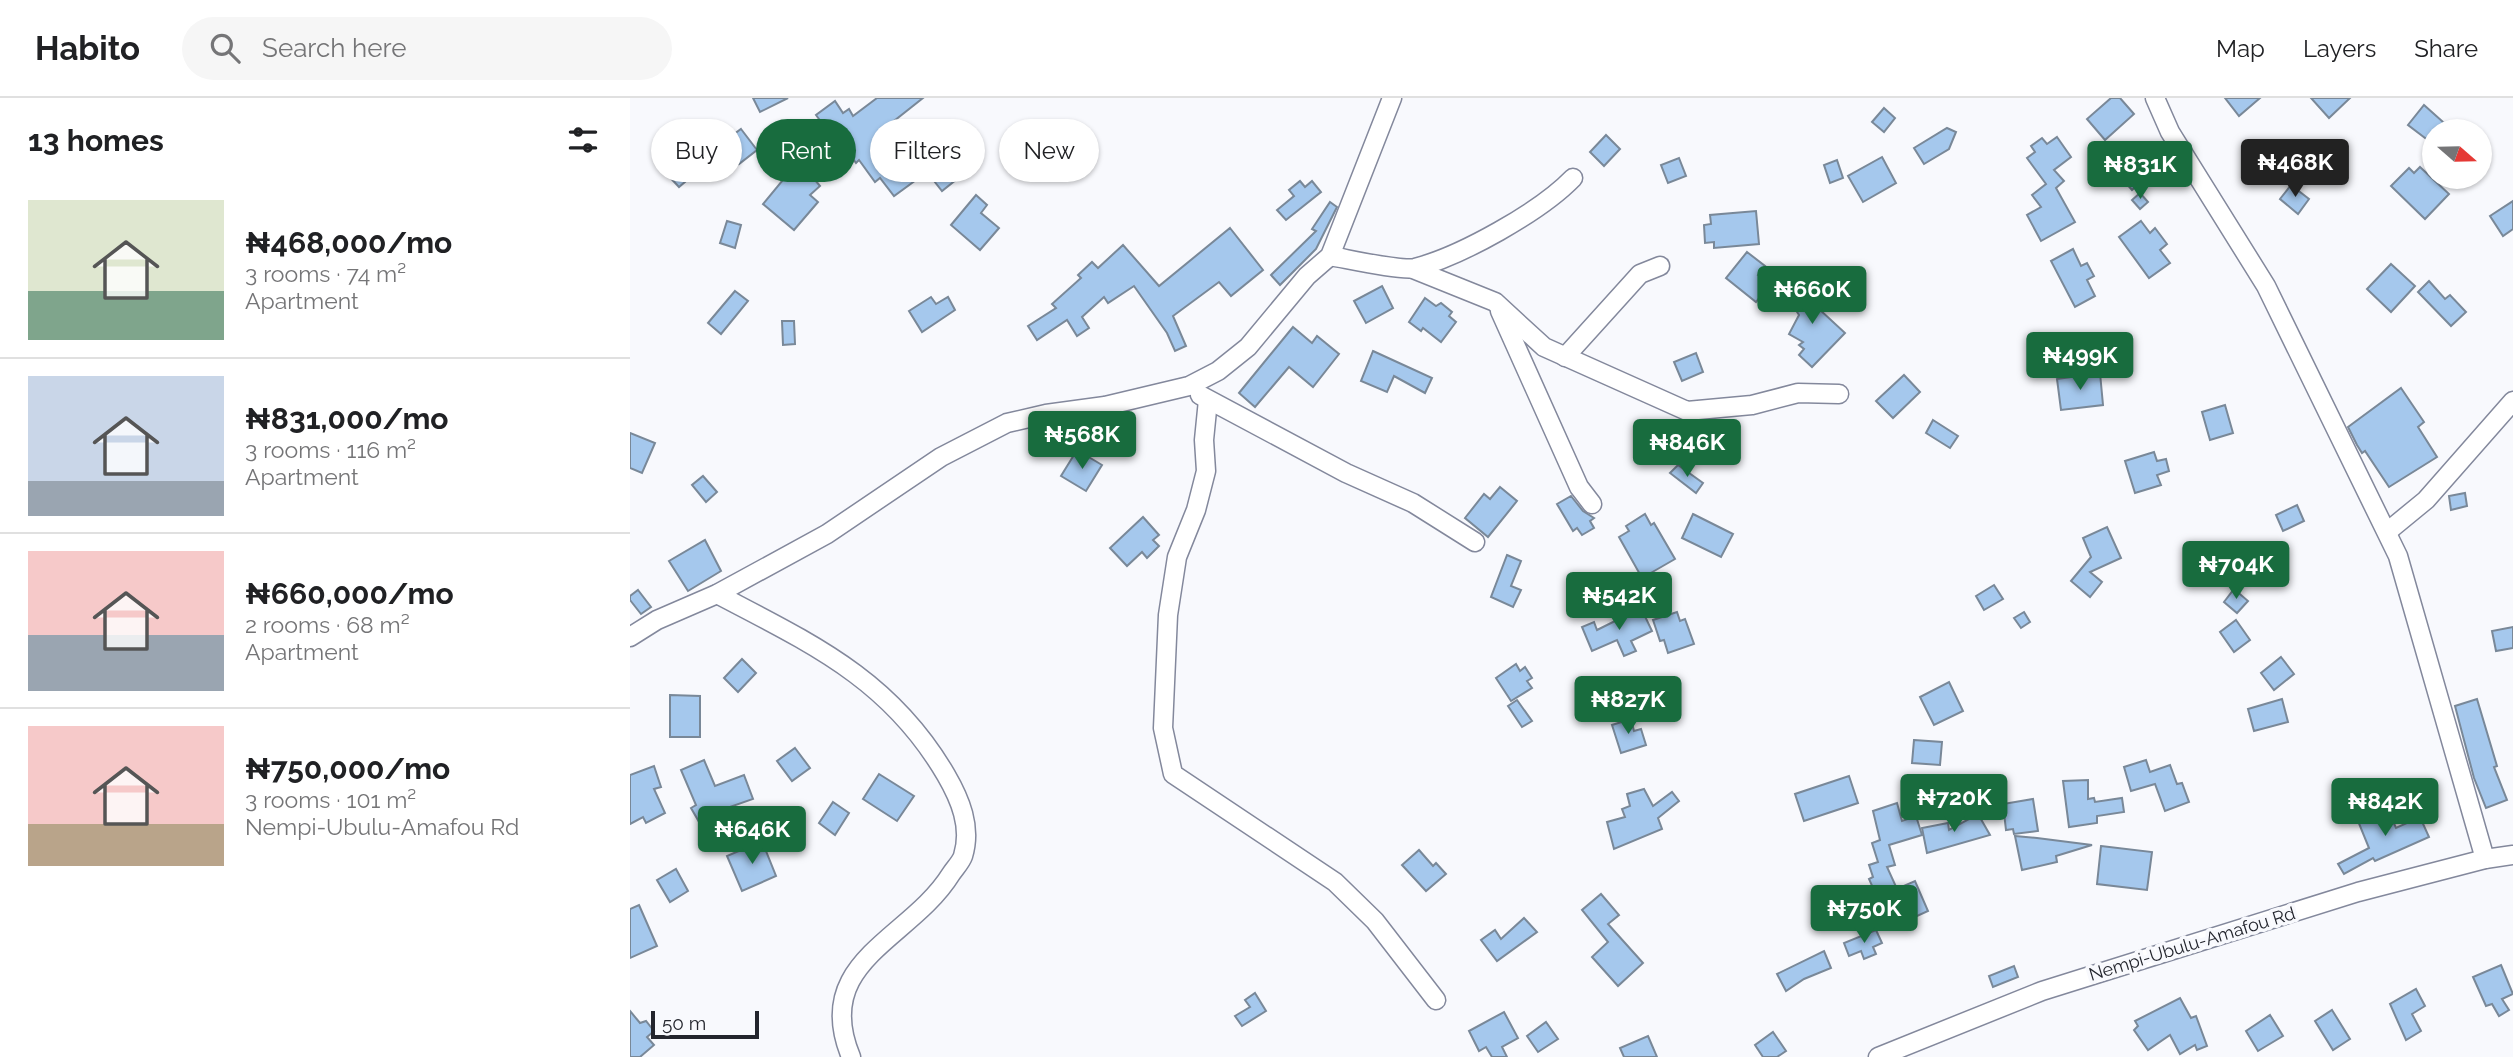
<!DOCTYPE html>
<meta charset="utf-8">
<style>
:root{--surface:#fff;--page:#f6f6f6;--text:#202124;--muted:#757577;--line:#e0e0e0;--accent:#186c3e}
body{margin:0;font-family:Raleway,sans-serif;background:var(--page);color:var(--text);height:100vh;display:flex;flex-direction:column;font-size:26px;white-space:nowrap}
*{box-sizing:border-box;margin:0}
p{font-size:23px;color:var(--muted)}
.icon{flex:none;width:38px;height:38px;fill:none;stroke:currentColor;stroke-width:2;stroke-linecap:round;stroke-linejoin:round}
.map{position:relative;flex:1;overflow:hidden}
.panel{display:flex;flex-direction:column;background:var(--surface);width:630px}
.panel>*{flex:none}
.hud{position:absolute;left:21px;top:21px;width:665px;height:63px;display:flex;gap:14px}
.needle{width:46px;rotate:110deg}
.fabs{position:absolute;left:1792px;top:21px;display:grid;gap:14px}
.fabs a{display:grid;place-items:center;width:70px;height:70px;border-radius:50%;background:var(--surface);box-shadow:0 2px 5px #0004;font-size:35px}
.scale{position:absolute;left:21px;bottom:18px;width:108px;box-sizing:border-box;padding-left:7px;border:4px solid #23252d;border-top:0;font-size:19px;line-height:24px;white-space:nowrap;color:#23252d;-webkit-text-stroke:5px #f8f9fd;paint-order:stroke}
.price{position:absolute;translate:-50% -60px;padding:0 16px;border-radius:7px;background:var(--accent);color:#fff;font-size:23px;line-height:46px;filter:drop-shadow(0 2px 4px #0008)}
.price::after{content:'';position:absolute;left:50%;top:42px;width:21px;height:16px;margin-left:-10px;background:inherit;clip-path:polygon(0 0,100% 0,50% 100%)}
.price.on{background:#222;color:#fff}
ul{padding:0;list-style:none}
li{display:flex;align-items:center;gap:21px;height:175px;padding:0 28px}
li+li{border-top:2px solid var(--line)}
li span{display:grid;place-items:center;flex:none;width:196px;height:140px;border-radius:0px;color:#555}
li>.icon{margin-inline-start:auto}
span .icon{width:84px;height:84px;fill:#fffc;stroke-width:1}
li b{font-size:30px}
h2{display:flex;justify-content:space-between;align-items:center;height:84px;padding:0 28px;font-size:30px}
.chip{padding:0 24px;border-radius:32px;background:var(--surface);box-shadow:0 2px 5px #0004;font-size:24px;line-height:63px}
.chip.on{background:var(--accent);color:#fff}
header{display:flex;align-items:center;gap:42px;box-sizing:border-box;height:98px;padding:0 35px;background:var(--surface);border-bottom:2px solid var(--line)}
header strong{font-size:33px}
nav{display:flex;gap:38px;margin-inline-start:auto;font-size:24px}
.search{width:490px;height:63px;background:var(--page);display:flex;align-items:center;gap:18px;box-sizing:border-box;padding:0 24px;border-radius:38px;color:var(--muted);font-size:26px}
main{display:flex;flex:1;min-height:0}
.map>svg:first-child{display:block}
</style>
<header>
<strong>Habito</strong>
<div class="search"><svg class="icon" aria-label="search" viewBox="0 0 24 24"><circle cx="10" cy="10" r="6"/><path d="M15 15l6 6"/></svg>Search here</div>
<nav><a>Map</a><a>Layers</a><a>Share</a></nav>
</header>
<main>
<section class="panel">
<h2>13 homes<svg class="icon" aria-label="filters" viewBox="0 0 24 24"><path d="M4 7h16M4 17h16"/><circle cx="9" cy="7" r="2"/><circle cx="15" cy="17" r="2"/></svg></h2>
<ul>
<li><span style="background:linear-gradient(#dfe7d0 65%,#7fa58c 0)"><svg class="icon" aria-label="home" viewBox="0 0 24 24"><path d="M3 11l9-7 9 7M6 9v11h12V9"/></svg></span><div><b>₦468,000/mo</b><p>3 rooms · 74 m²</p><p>Apartment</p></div></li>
<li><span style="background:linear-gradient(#c9d6e8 75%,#9aa5b1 0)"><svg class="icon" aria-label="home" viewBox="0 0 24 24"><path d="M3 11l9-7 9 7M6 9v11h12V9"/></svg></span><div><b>₦831,000/mo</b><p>3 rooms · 116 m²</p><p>Apartment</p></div></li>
<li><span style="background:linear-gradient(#f6c9c9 60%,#9aa5b1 0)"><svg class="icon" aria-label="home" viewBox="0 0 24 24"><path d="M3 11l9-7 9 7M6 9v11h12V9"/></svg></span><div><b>₦660,000/mo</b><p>2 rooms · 68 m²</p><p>Apartment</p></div></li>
<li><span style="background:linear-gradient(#f6c9c9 70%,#b9a48a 0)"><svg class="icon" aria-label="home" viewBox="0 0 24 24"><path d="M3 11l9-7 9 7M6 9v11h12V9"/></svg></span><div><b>₦750,000/mo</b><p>3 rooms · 101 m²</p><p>Nempi-Ubulu-Amafou Rd</p></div></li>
</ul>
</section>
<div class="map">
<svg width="1883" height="959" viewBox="0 0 1883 959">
<rect width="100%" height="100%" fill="#f8f9fd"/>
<!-- building -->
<g fill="#a5c8ed" stroke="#798898" stroke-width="2">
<polygon points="123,0 158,0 130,14"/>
<polygon points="247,0 293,0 264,23 293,62 310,49 332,77 312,93 297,74 264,98 250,80 245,84 229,62 226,65 198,26 195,29 186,17 205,3 213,15 219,11 223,18"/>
<polygon points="1481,0 1490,0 1504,16 1475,42 1457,21"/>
<polygon points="1595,0 1630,0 1609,18"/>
<polygon points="1681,0 1720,0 1699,20"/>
<polygon points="1794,7 1813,24 1826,33 1804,33 1799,43 1778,27"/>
<polygon points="1254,10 1265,20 1254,34 1242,24"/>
<polygon points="1317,30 1326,34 1319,51 1294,66 1284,50"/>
<polygon points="111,31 127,52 109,66 92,45"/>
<polygon points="976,37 990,51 974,68 960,54"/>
<polygon points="1427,39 1441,59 1424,72 1434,83 1426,90 1445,124 1411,143 1397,117 1411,109 1402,97 1416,86 1397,60 1405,54 1401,48 1412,40 1417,46"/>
<polygon points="1252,59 1266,85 1233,104 1218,78"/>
<polygon points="1049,60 1056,78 1038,85 1031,67"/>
<polygon points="63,61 70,71 49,89 35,74 46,64 52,71"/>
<polygon points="1207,62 1213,80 1200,85 1194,67"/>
<polygon points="1506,62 1519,76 1502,92 1489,77"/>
<polygon points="1790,69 1819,96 1795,121 1761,88 1779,70 1784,75"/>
<polygon points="175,70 190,88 180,97 188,104 164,132 133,106 157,77 162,82"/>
<polygon points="670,83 675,89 682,83 691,94 656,122 647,112 664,98 659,92"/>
<polygon points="1661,87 1679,101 1668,116 1650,101"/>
<polygon points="1510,95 1518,104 1510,111 1502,102"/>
<polygon points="346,97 357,107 351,115 369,130 350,152 321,127"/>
<polygon points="1883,103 1883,131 1873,138 1860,118"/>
<polygon points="700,104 707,109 686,151 650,187 641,177 686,133 682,131"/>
<polygon points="1126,113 1129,146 1084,150 1084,144 1075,145 1074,127 1081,126 1080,117"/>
<polygon points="97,123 111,127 105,150 90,145"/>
<polygon points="1511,123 1520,135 1525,130 1537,146 1530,152 1540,165 1519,180 1489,139"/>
<polygon points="600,130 633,172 601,198 589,184 543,218 556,248 545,253 537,235 504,188 478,205 474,199 452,219 459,230 447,238 437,222 407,242 398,228 426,210 422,206 451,180 448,177 462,164 468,170 493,147 529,188"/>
<polygon points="1443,151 1451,168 1457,165 1464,178 1457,182 1465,198 1445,209 1421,163"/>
<polygon points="1117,154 1135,168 1128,177 1140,186 1126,204 1096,180"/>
<polygon points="1761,166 1785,188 1761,214 1737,191"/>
<polygon points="1799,183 1815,201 1820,197 1836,214 1821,228 1788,194"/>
<polygon points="1171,185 1192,208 1189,211 1215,235 1182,269 1169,257 1174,251 1169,247 1173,244 1159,236 1169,217 1157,198"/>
<polygon points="752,188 763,210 736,225 724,203"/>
<polygon points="105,193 118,203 91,236 78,225"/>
<polygon points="301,199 306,206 318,199 325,212 292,234 279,213"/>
<polygon points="795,200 806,208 811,205 822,214 819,218 826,224 811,244 793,230 791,233 779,224"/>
<polygon points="152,223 164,223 165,246 153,247"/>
<polygon points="663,229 682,245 687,238 709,256 683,289 659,269 625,309 609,295"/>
<polygon points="743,253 802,280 795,295 764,278 757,294 731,283"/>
<polygon points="1066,255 1073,274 1052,283 1044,264"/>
<polygon points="1470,275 1473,307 1431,312 1427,281"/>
<polygon points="1274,277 1290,294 1263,320 1246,303"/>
<polygon points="1771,290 1794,324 1788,329 1807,359 1759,389 1735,353 1732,355 1727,347 1718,329"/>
<polygon points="1595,307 1603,335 1580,342 1572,314"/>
<polygon points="1303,322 1328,338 1320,350 1296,335"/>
<polygon points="0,335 25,345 12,375 0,370"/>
<polygon points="447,352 472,367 456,393 431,378"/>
<polygon points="1524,354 1527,363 1536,361 1539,373 1527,377 1531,387 1505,395 1495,363"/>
<polygon points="1048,367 1073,385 1066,395 1040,375"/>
<polygon points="73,378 87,394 76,404 62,387"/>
<polygon points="870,389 887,403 858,439 835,420 854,396 860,401"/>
<polygon points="1835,395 1837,408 1821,412 1819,398"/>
<polygon points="941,398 953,413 964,420 960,423 964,430 952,437 947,430 943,433 927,406"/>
<polygon points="1667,407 1674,423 1653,433 1646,417"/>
<polygon points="1015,416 1021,427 1024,425 1045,461 1012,480 989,439 999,433 996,428"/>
<polygon points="1063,416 1103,436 1091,459 1052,440"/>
<polygon points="513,419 529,437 523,442 529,448 517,460 512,454 497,468 480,450"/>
<polygon points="1477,429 1491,460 1460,474 1472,484 1460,499 1441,483 1461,459 1453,440"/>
<polygon points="75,442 91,473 58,493 39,463"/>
<polygon points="877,457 891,463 881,488 891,492 883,509 861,499"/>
<polygon points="1364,487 1373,501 1354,512 1346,498"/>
<polygon points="1604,491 1618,503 1607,515 1594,504"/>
<polygon points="8,492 21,509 11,516 0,502 0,498"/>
<polygon points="1011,510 1022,533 1001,543 1006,553 994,558 987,542 962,553 952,529 964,524 967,532"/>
<polygon points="1047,514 1050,523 1055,521 1064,546 1038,555 1034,542 1030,543 1023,522"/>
<polygon points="1394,514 1400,524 1391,530 1384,520"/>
<polygon points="1606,522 1620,542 1604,554 1590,534"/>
<polygon points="1883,529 1883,550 1866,553 1862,533"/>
<polygon points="1651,559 1664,576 1644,592 1631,575"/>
<polygon points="112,561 126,575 108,594 94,580"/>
<polygon points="886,566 890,573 895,569 902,580 897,583 902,590 881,603 866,580"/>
<polygon points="1319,584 1333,613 1304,627 1290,599"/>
<polygon points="40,597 70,598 70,639 40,639"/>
<polygon points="1652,601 1658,624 1624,633 1618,611"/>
<polygon points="1847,601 1867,668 1864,669 1877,702 1856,710 1844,680 1825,608"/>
<polygon points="887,602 902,623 892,629 878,608"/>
<polygon points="1001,621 1004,633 1011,631 1016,647 991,655 982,627"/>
<polygon points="1284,642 1312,644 1310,667 1282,665"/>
<polygon points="165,650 180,670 162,683 147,663"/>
<polygon points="74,662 85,688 114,677 123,701 91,712 93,716 72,729 61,710 66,707 51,672"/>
<polygon points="1516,662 1520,674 1540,667 1547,686 1552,685 1559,704 1535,713 1525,686 1501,693 1494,669"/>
<polygon points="24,668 31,689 24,691 35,715 16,725 13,719 0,726 0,677"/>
<polygon points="249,676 284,698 267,723 233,701"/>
<polygon points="1219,678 1228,705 1174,723 1165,696"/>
<polygon points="1458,682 1458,701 1464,700 1465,704 1492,700 1494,714 1467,718 1467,725 1439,729 1433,683"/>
<polygon points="1014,691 1023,708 1042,694 1049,703 1028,720 1032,731 984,751 977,724 995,719 992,711 1000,708 997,696"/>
<polygon points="1403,701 1408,733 1384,736 1383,731 1376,732 1373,706"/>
<polygon points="203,704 219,715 205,737 189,725"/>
<polygon points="1267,705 1272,723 1286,718 1292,737 1259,747 1265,767 1257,769 1267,791 1285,783 1298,813 1261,830 1239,781 1243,779 1239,767 1248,764 1242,745 1250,742 1243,713"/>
<polygon points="1757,710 1766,730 1790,719 1799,739 1745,763 1743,760 1714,776 1708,766 1739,750 1728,723"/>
<polygon points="1348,716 1360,737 1297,755 1292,730 1318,725 1319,732"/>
<polygon points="1385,738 1407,740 1462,747 1426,758 1427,764 1392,772"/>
<polygon points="132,743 146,778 112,793 97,758"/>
<polygon points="1471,748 1522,754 1517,792 1467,786"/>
<polygon points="789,752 803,768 806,765 816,776 796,793 772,767"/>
<polygon points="46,771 58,793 40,804 27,782"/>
<polygon points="971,796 989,817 978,826 1013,865 988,888 962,859 978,844 952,812"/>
<polygon points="9,807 27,848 0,860 0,811"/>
<polygon points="894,820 907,834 867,863 851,842 865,832 871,841"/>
<polygon points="1246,832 1252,845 1243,849 1246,856 1234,861 1231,853 1219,858 1214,845"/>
<polygon points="1194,853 1201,870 1174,881 1156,893 1147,876"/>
<polygon points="1871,867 1883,896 1872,901 1879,912 1869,918 1862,906 1856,908 1843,879"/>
<polygon points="1384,868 1388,879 1363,889 1359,878"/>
<polygon points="1786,891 1795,908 1782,916 1791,933 1776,942 1760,906"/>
<polygon points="625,895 636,913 612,928 605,918 620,909 615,902"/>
<polygon points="1550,900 1561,920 1566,918 1577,948 1567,952 1565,947 1550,956 1540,937 1518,952 1504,932 1508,928 1505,923"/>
<polygon points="1702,912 1720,941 1703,952 1685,923"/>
<polygon points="0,913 10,925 16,923 24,933 17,939 24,947 10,959 0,959"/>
<polygon points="874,914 888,940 872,949 877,959 862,959 856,949 849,953 839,933"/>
<polygon points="1640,917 1653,938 1628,953 1616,933"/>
<polygon points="916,924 928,941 908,954 897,938"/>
<polygon points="1143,934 1156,953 1147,959 1133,959 1125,947"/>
<polygon points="1018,938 1027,959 994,959 990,950"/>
</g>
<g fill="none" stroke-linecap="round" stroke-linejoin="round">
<defs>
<g id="minor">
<polyline points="1525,0 1540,34 1636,188 1768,458 1855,761"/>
<path d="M700,158C718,161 770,173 785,170C831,158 910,114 943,80"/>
<polyline points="783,171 865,204 914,249 1057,313 1122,307 1168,295 1209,296"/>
<polyline points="870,213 949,389 962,406"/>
<polyline points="935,259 1010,176 1030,168"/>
<polyline points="570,297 716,375 783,405 845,444"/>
<polyline points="578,302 574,342 576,373 566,412 547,459 538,517 533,630 543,676 705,784 745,823 806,902"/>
<polyline points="1757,434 1796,402 1883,303"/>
<path d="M87,496C182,546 260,581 316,677C330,701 342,729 333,758C331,764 325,770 321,776C280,842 181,863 221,959"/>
<polyline points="0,539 27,522 87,496 197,436 311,359 377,325 416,316 475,308 559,288 588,273 618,249 677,178 700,158 762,0"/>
<polyline points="1248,959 1412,893 1728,794 1855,761 1883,757"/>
</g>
</defs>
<!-- minor casing -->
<use href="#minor" stroke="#83889c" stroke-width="21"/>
<!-- minor -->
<use href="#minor" stroke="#fff" stroke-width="18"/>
</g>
<g text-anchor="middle" stroke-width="7" stroke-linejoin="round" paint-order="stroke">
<!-- street labels -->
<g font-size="18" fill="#23252d" stroke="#f8f9fd">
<text transform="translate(1562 846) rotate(-17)" y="6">Nempi-Ubulu-Amafou Rd</text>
</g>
</g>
</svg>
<div class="fabs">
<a><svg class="needle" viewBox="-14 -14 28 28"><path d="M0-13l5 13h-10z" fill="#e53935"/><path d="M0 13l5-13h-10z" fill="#757577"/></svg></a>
</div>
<div class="scale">50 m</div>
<b class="price on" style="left:1665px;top:101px">₦468K</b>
<b class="price" style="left:1510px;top:103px">₦831K</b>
<b class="price" style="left:1182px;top:228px">₦660K</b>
<b class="price" style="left:1450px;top:294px">₦499K</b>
<b class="price" style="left:452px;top:373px">₦568K</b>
<b class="price" style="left:1057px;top:381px">₦846K</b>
<b class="price" style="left:1606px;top:503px">₦704K</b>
<b class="price" style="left:989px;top:534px">₦542K</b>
<b class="price" style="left:998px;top:638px">₦827K</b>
<b class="price" style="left:1324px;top:736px">₦720K</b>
<b class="price" style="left:1755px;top:740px">₦842K</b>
<b class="price" style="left:122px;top:768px">₦646K</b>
<b class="price" style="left:1234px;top:847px">₦750K</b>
<div class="hud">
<a class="chip">Buy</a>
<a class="chip on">Rent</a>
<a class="chip">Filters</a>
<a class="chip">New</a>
</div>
</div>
</main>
